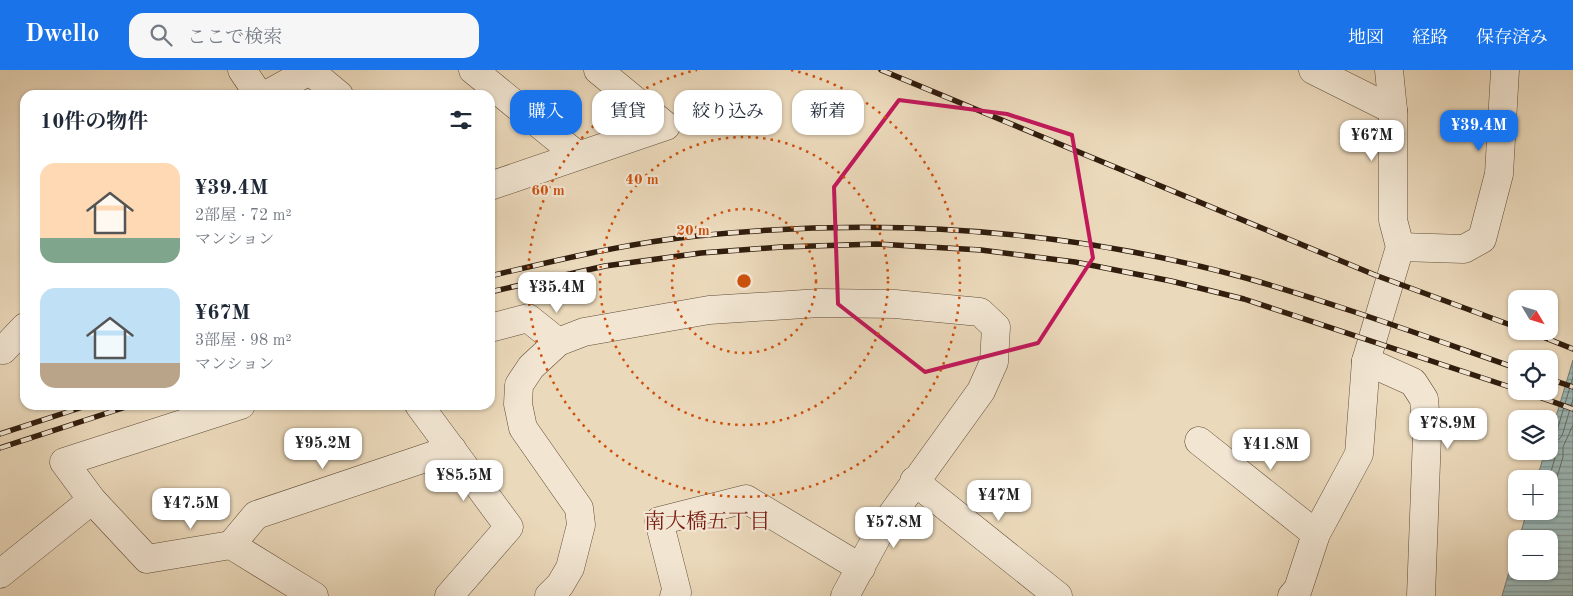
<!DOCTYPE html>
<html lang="ja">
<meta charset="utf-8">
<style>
:root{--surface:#fff;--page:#f6f6f7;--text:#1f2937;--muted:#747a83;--accent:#1a73e8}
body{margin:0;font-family:"Old Standard TT","Noto Serif JP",serif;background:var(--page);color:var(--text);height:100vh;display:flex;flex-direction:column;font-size:19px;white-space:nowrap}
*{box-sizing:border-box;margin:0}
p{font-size:16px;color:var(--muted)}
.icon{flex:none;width:28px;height:28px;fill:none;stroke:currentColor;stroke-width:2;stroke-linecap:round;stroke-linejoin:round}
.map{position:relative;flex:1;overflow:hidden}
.panel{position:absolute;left:20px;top:20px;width:475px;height:320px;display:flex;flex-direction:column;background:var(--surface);border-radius:15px;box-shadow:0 1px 4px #0004}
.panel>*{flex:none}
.banner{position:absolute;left:510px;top:20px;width:475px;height:45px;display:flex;gap:10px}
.needle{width:32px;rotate:128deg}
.fabs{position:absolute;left:1508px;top:220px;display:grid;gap:10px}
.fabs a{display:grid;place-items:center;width:50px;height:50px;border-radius:10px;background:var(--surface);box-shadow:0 1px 4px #0004;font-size:25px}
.price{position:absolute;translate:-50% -42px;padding:0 11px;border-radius:10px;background:#fff;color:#222;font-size:16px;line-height:32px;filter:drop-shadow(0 1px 2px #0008)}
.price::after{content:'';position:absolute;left:50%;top:30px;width:15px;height:11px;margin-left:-8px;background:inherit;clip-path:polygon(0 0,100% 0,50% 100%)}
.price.active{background:var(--accent);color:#fff}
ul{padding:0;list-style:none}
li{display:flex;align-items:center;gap:15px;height:125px;padding:0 20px}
li span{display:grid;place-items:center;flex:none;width:140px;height:100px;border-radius:15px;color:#555}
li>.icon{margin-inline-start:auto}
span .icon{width:60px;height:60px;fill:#fffc;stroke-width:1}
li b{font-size:21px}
h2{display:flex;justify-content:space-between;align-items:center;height:60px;padding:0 20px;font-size:21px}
.pill{padding:0 18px;border-radius:15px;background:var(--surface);box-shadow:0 1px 4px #0004;font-size:18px;line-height:45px}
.pill.active{background:var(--accent);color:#fff}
header{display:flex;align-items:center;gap:30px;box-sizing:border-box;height:70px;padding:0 25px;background:var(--accent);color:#fff}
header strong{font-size:24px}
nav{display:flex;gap:28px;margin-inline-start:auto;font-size:18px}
.search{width:350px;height:45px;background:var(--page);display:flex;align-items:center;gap:12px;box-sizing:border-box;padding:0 18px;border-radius:15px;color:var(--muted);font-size:19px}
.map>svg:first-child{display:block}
</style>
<header>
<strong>Dwello</strong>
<div class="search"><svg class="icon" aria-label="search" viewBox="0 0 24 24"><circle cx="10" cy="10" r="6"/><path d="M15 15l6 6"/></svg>ここで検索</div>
<nav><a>地図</a><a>経路</a><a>保存済み</a></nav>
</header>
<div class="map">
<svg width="1573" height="526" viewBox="0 0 1573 526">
<defs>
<pattern id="water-rules" width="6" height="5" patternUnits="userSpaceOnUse" patternTransform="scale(1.25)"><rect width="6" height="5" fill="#9bb9b9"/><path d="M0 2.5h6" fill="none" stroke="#7f9695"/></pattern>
</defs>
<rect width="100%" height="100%" fill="#ebd9bb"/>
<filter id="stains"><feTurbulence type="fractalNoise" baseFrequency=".004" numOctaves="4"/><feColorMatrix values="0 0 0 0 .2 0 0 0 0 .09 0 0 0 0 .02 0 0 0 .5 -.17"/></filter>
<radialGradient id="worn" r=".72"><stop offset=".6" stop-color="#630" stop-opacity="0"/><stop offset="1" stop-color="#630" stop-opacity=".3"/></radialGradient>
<!-- water -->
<polygon fill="url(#water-rules)" stroke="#717b74" points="1573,290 1573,526 1502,526 1516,478 1516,501 1549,501 1549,469 1519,469 1527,441 1549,441 1549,409 1537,409 1545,381 1549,381 1549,370"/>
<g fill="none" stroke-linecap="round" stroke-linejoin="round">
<!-- shore -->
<g stroke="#666b63" stroke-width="1">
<polyline points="1549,368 1556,364 1573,307"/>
<polyline points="1549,409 1556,384 1554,374 1562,366 1573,329"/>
<polyline points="1549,423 1555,414 1563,387 1563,377 1573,355"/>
</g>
<defs>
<g id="street">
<polyline points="242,0 259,25"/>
<polyline points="473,0 577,85"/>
<polyline points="1313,0 1393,40"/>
<polyline points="310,1 339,25"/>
<polyline points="266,25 311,0"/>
<polyline points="490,116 666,56 598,0"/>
<polyline points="1400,177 1464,179 1482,169 1499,104 1505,0"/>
<polyline points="490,258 528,248 558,272"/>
<polyline points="3,280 25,257"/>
<polyline points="1366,291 1413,312 1424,329 1427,366 1421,526"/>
<polyline points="241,335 64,392 92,430 147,489 231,475 314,526"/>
<polyline points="419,335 509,457 449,526"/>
<polyline points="1199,371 1316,464"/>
<polyline points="914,411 1058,526"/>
<polyline points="231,475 256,445 452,379"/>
<polyline points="0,504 92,430"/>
<polyline points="549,526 560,515 570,498 581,455 579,438 523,358 518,334 519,315 531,297 558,272 584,262 709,240 820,233 895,234 980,242 996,257 994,292 981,321 880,461 845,526"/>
<polyline points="674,526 677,522 659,451 746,429 861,498"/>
<polyline points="1292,526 1298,519 1316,464 1359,384 1366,291 1400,177 1393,150 1393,40 1389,0"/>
</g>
</defs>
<!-- street casing -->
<use href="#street" stroke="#604c38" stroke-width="29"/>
<!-- street -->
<use href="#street" stroke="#f2e6d3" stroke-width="28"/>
<defs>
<g id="rail">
<polyline points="881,0 1375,205 1516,257"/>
<path d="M490,206C558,190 627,173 697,166C881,147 1067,159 1246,208C1337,234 1427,267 1516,298"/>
<polyline points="490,222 605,196 701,183 781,177 877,174 981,180 1075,192 1171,211 1244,229 1516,319"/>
<polyline points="1528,261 1573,279"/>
<polyline points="1549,309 1573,317"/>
<polyline points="1522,321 1573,339"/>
<polyline points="0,364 89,335"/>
<polyline points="0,378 132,335"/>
</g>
</defs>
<!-- rail casing -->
<use href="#rail" stroke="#311d0d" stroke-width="5.5"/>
<!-- rail -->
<use href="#rail" stroke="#f2e6d3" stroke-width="4" stroke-dasharray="11" stroke-linecap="butt"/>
</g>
<!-- marked area -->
<path fill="none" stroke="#c2185b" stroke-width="4" stroke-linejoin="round" d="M899,30L1007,44L1072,65L1093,188L1038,273L925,302L838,234L834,117Z"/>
<!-- distance rings -->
<g fill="none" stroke="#cd500c" stroke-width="2.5" stroke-dasharray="2.5 5">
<circle cx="744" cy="211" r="72"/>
<circle cx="744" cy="211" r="144"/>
<path d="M791 0A216 216 0 1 1 697 0"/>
</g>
<g text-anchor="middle" stroke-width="4.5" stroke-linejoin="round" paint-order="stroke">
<!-- neighbourhood labels -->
<g font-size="21" fill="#7a1f14" stroke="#f2e6d3">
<text x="707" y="458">南大橋五丁目</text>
</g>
</g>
<circle cx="744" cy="211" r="8" fill="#cd500c" stroke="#f2e6d3" stroke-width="2.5"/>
<g font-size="15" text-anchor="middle" font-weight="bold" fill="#cd500c" stroke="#f2e6d3" stroke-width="4.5" stroke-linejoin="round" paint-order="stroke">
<text x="642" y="114">40 m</text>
<text x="548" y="125">60 m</text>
<text x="693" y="165">20 m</text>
</g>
<rect width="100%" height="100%" filter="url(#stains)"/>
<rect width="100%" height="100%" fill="url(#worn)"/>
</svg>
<div class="fabs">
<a><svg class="needle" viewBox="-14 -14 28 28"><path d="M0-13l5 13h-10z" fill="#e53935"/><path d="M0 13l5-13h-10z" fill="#747a83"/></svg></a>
<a><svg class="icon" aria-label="locate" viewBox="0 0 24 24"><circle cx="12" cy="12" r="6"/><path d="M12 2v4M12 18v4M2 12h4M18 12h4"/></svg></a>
<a><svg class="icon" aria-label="layers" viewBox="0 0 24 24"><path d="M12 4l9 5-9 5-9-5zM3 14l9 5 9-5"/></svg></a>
<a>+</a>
<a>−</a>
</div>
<b class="price active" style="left:1479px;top:82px">¥39.4M</b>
<b class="price" style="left:1372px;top:92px">¥67M</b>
<b class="price" style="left:557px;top:244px">¥35.4M</b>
<b class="price" style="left:1448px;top:380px">¥78.9M</b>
<b class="price" style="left:323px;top:400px">¥95.2M</b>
<b class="price" style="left:1271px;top:401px">¥41.8M</b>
<b class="price" style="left:464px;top:432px">¥85.5M</b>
<b class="price" style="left:999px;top:452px">¥47M</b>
<b class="price" style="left:191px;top:460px">¥47.5M</b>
<b class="price" style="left:894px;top:479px">¥57.8M</b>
<div class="banner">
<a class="pill active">購入</a>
<a class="pill">賃貸</a>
<a class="pill">絞り込み</a>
<a class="pill">新着</a>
</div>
<section class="panel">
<h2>10件の物件<svg class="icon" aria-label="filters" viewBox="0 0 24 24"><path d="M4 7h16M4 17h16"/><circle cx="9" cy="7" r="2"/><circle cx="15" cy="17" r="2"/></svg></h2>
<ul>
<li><span style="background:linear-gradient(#ffd9b3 75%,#7fa58c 0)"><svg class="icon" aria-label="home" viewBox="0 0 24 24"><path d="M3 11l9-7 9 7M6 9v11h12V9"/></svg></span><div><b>¥39.4M</b><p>2部屋 · 72 m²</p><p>マンション</p></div></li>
<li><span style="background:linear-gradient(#bfe0f5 75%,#b9a48a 0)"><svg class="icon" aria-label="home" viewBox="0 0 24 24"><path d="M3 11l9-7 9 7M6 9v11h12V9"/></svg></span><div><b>¥67M</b><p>3部屋 · 98 m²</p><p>マンション</p></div></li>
</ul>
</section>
</div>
